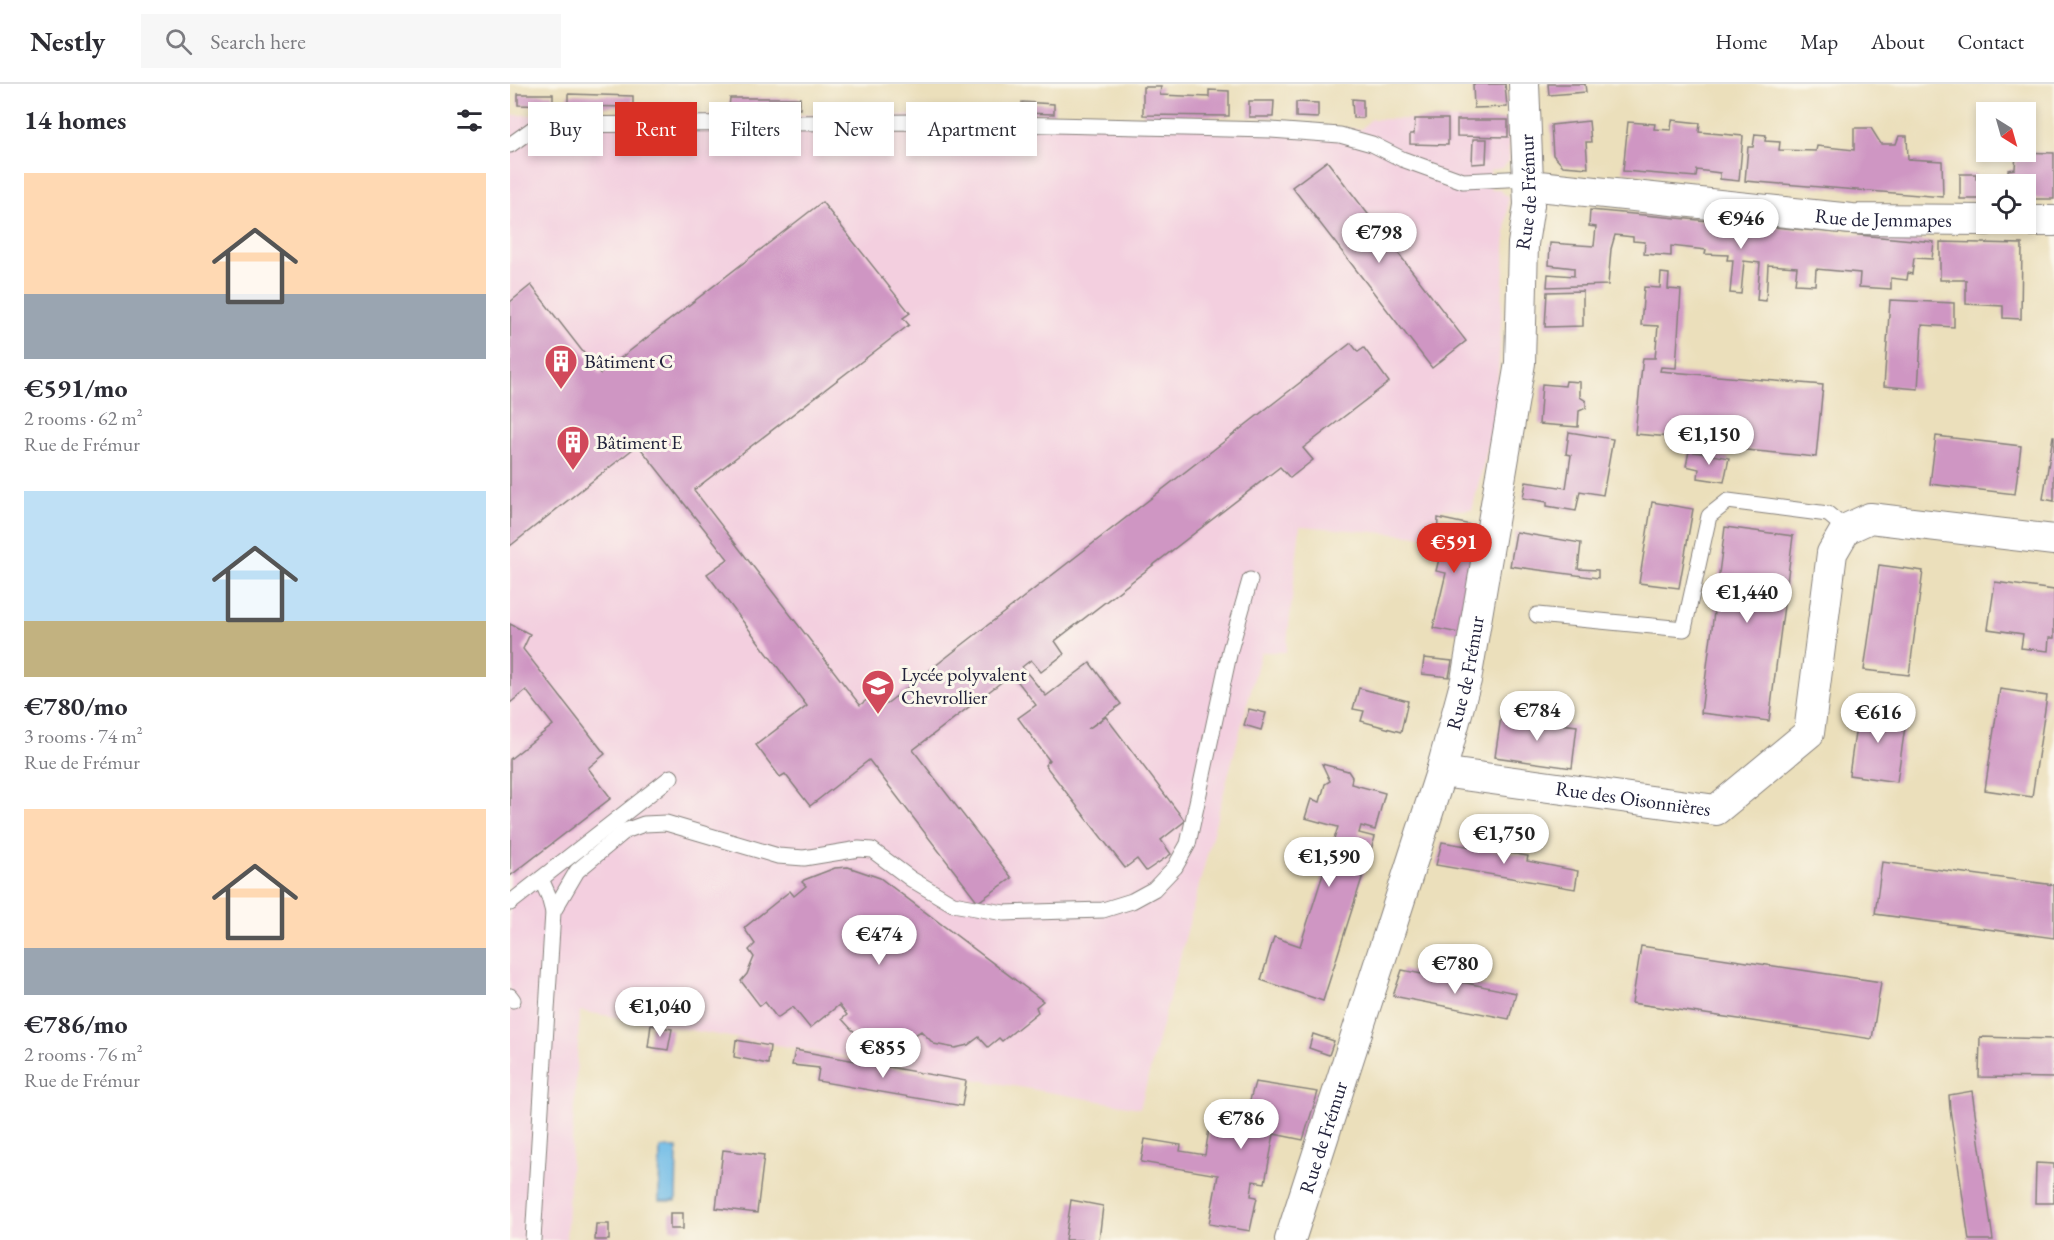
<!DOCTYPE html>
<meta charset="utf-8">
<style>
:root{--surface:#fff;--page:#f7f7f7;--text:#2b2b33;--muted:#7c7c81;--line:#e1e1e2;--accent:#d93025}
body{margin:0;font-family:"EB Garamond",serif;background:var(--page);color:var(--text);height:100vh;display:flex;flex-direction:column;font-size:22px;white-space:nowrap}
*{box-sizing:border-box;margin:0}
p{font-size:20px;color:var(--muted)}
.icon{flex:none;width:33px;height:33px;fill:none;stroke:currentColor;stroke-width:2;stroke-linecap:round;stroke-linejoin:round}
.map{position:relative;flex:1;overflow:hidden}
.details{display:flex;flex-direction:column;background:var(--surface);width:510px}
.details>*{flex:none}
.top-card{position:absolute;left:18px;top:18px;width:570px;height:54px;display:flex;gap:12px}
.needle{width:39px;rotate:143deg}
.fabs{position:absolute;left:1466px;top:18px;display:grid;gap:12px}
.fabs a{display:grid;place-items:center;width:60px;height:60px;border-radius:0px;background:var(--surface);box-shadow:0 3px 9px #0003;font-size:30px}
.price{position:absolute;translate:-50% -51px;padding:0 14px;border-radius:21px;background:#fff;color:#222;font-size:20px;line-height:39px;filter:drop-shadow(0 2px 3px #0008)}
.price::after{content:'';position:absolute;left:50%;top:36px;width:18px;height:14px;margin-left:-9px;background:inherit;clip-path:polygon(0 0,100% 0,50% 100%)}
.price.selected{background:var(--accent);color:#fff}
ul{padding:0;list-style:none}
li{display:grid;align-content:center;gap:12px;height:318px;padding:0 24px}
li span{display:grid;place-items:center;height:186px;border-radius:0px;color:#555}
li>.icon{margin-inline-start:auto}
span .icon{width:108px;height:108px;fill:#fffc;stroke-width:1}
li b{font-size:26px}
h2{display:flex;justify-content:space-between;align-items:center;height:72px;padding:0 24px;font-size:26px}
.chip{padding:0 21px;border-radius:0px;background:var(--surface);box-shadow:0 3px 9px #0003;font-size:21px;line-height:54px}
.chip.selected{background:var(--accent);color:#fff}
header{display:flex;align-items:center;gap:36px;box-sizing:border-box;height:84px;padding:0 30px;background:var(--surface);border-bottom:2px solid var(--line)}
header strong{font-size:28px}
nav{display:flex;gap:33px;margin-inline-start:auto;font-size:21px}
.search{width:420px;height:54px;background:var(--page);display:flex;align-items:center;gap:15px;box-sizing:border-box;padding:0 21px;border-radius:0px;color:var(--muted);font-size:22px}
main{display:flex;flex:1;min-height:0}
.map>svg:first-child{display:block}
</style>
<header>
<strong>Nestly</strong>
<div class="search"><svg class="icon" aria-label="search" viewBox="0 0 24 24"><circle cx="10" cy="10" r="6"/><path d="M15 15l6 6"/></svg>Search here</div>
<nav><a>Home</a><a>Map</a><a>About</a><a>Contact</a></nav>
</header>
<main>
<section class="details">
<h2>14 homes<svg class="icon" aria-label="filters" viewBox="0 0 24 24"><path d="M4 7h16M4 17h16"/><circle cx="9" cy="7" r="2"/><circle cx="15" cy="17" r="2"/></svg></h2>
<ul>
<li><span style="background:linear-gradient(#ffd9b3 65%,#9aa5b1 0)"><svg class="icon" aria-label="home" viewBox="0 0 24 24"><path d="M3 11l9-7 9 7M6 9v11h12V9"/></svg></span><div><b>€591/mo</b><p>2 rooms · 62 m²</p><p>Rue de Frémur</p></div></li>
<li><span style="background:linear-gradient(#bfe0f5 70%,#c2b280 0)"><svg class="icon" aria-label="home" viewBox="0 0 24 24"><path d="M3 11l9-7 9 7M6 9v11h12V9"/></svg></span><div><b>€780/mo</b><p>3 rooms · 74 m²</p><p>Rue de Frémur</p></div></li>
<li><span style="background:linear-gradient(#ffd9b3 75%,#9aa5b1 0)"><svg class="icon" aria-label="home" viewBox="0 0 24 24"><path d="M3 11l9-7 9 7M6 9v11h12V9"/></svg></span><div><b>€786/mo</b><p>2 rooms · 76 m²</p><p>Rue de Frémur</p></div></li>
</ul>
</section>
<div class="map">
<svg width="1544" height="1156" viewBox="0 0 1544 1156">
<rect width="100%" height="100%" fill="#fbf7ec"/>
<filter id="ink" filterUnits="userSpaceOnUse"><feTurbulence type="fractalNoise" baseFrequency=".0167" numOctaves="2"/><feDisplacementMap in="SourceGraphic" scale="12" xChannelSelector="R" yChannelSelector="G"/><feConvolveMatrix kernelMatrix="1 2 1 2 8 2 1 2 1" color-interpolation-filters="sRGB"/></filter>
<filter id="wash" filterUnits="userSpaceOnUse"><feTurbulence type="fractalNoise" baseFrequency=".008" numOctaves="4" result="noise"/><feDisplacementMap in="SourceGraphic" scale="24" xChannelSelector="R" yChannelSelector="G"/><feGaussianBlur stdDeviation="1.35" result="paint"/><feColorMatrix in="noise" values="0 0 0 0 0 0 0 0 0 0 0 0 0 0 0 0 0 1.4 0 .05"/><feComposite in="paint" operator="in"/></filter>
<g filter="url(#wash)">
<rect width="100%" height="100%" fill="#ebdfbb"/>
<!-- built -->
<polygon fill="#f3cfdf" points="0,31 407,31 851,45 861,35 998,36 999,77 992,84 980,86 981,106 990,106 998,114 986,330 962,426 931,425 924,453 790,442 776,568 751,568 630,1024 70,927 56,1156 0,1156"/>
<!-- water -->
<polygon fill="#6cbae6" stroke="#476e90" stroke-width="1.5" points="150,1064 167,1064 166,1117 149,1117"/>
<g id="blocks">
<!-- building -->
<g fill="#cf96c3">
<polygon points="963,0 995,0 997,23 964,24"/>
<polygon points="1038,0 1075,0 1076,8 1039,11"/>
<polygon points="633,3 651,3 650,11 699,13 699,6 719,7 719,32 633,31"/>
<polygon points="8,10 43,10 43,22 8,21"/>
<polygon points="58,10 123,12 123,23 58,22"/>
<polygon points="220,14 290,14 290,25 219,24"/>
<polygon points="842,15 853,16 853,34 843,34"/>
<polygon points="739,17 764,17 763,33 739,33"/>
<polygon points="512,18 544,20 544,30 512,29"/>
<polygon points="786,18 808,19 808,34 786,33"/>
<polygon points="905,35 938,35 938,61 900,60 900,50 904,50"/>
<polygon points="947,36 998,36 998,53 947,52"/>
<polygon points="1162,36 1190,39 1189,48 1233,52 1229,97 1210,95 1210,89 1187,86 1186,93 1113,87 1118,38 1145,40 1144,45 1161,46"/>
<polygon points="1079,37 1081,58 1076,58 1078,84 1053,82 1043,71 1041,41"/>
<polygon points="1344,44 1361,44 1371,60 1386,60 1389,52 1397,52 1398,75 1432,77 1433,113 1235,97 1238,63 1243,63 1245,50 1256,51 1255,57 1270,58 1269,66 1306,67 1307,62 1344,66"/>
<polygon points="963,55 977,55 976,79 962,80"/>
<polygon points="1506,68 1544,69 1544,115 1515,115 1515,100 1476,100 1476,115 1450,115 1450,90 1466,90 1466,95 1498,95 1498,86 1505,85"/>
<polygon points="817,77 956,257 922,284 782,103"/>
<polygon points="312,118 400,229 393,234 399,241 184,406 350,621 362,612 371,624 841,259 848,268 854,264 879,298 793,364 803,376 780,394 770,383 545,557 554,570 531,588 521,576 512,583 536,612 580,579 611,620 578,645 596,633 675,737 651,756 661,770 636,787 627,775 615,784 535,681 539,676 508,634 526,621 502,590 403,666 502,794 468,818 359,676 300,722 275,690 270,693 246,661 297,622 197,490 218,475 128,361 0,462 0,218 21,201 90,290"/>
<polygon points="1080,126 1424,158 1422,175 1404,174 1402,190 1398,189 1397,196 1381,194 1381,205 1349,203 1350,189 1306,185 1305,201 1285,200 1287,183 1258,181 1256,217 1247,216 1250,179 1234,177 1231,210 1220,209 1223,176 1217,176 1218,171 1195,170 1196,166 1161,162 1161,172 1134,170 1135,158 1123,157 1123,153 1105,151 1101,165 1098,201 1037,203 1038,190 1064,192 1064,184 1039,181 1040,159 1084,162 1086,143 1079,142"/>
<polygon points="1430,158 1512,160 1511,235 1493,234 1493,222 1456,220 1456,196 1430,196"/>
<polygon points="1151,189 1159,190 1158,205 1171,206 1166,284 1151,283 1150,287 1313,301 1306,373 1196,362 1197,356 1125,350 1132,282 1133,274 1145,274 1148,242 1131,241 1134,203 1150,204"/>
<polygon points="1073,207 1073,242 1035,243 1037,208"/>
<polygon points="1380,216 1444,219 1444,243 1412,241 1408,305 1374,302"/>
<polygon points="1056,297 1070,298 1070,313 1076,317 1076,324 1069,327 1068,343 1029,340 1032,300 1055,302"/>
<polygon points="1059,348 1103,355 1093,411 1070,407 1066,427 1037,422 1037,418 1013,414 1016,398 1056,404 1061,371 1056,370"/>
<polygon points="1426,352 1511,362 1505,410 1420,400"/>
<polygon points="1543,352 1544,352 1544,417 1533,415"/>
<polygon points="1179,367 1219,374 1214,398 1188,394 1189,385 1176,382"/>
<polygon points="1142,418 1183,425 1169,504 1129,499"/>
<polygon points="928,434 961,441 956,463 968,466 949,549 923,544 936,489 926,487 933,459 927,457"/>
<polygon points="1215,443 1283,452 1259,637 1191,629"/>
<polygon points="1006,448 1071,459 1068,485 1088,486 1088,494 1000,482"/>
<polygon points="1369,481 1413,487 1399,591 1354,586"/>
<polygon points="1485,498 1544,506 1544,554 1539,554 1538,567 1511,564 1513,550 1478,545"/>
<polygon points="0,540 20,550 13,565 95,670 78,684 101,714 0,792 0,675 43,641 16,606 0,619"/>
<polygon points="914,574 942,577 939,593 912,590"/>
<polygon points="849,604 898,617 891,648 851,637 854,627 843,625"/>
<polygon points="1490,605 1537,612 1522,713 1475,706"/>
<polygon points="1349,621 1397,629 1387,698 1339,691"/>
<polygon points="739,625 756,629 751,646 734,641"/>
<polygon points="991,633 1067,642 1062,684 985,673"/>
<polygon points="812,680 838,687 842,693 841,700 875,709 865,746 851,742 849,749 865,753 813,917 751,896 764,853 790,862 828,743 795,734 801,715 810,718 815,700 820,697"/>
<polygon points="932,758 1018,772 1017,777 1068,787 1065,805 926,781"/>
<polygon points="1372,778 1544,801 1544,854 1365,830"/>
<polygon points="338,783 370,794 524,910 533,917 526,923 528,928 492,957 489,954 478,963 469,953 458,961 445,964 424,960 411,947 400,954 388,945 371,954 352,952 342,946 332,935 337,931 329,921 300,944 283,923 267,934 255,918 250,922 231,897 237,890 244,873 239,866 245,860 234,844 280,807 284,812 296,802 292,798 294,796 325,784"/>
<polygon points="1131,862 1371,898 1362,955 1122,919"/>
<polygon points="892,886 1006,909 999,935 883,912"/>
<polygon points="141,941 162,945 158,966 138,963"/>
<polygon points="803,950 824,957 819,971 799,964"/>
<polygon points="1470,953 1544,955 1544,994 1469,993"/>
<polygon points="226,956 260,962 258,980 224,973"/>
<polygon points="285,966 456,997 452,1022 307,997 309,984 282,981"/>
<polygon points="745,998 808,1008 793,1056 764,1050 755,1099 743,1097 741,1112 747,1113 740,1147 699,1140 708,1091 631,1078 635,1055 671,1061 670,1067 695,1071 700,1039 732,1045"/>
<polygon points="1462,1007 1483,1156 1459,1156 1440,1025 1439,1011"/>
<polygon points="213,1066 254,1071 247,1129 206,1124"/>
<polygon points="1526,1079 1544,1080 1544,1119 1525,1119"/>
<polygon points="561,1116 593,1122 589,1156 555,1156"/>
<rect x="160" y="1129" width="13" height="16"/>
<polygon points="86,1140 99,1140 99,1156 85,1156"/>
</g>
</g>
</g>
<g filter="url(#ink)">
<use href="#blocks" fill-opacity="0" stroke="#86807b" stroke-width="1.5"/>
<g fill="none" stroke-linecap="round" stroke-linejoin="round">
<defs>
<g id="lane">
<polyline points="0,61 28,41 410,38 761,46 830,51 862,60 892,75 953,97 1019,94"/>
<polyline points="1027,531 1174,545 1199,432 1218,417 1318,430 1336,445"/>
<polyline points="0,819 161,693"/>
<polyline points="43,828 67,787 115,747 134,740 156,739 268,772 294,774 349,765 362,766 401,795 443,820 494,829 593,826 622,817 644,805 665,783 678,760 720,566 740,496"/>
<polyline points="0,912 3,916"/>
<polyline points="23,1156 43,828 39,813 31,795"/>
</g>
<g id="street">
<path id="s1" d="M1019,101L1342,135L1476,136"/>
<polyline points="1515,137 1544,137"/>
<path id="s2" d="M931,688L1206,726L1299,649L1322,469L1336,445L1360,434L1544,456"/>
<path id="s3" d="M780,1156L931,688L956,596L1010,279L1013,160L1019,121L1014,0"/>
</g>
</defs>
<!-- lane casing -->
<use href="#lane" stroke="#86807b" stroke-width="17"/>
<!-- street casing -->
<use href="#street" stroke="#86807b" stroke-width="32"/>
<!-- lane -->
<use href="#lane" stroke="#fff" stroke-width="15"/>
<!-- street -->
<use href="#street" stroke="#fff" stroke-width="30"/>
</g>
</g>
<!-- icons -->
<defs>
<symbol id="building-pin" viewBox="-11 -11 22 30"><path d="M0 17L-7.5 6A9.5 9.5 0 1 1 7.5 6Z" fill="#d1495b" stroke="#fbf7ec"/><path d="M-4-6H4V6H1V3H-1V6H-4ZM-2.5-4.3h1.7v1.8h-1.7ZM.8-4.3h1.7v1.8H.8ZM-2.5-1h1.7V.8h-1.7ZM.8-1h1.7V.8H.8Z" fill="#fff"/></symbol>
<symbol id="school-pin" viewBox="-11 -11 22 30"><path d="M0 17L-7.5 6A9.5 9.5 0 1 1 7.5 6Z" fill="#d1495b" stroke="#fbf7ec"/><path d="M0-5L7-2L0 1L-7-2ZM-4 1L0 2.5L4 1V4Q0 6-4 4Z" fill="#fff"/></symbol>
</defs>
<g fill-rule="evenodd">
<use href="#building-pin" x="32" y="258" width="38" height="52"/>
<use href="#building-pin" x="44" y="339" width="38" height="52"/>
<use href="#school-pin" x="349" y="583" width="38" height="52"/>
</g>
<g text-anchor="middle" stroke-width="6" stroke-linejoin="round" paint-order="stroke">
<!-- street labels -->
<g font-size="20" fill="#22223b" stroke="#fbf7ec">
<text dy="7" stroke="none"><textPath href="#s3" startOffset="1080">Rue de Frémur</textPath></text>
<text dy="7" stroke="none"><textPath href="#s1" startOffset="356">Rue de Jemmapes</textPath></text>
<text dy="7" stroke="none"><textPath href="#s3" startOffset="594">Rue de Frémur</textPath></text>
<text dy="7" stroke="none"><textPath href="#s2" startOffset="194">Rue des Oisonnières</textPath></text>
<text dy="7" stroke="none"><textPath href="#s3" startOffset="108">Rue de Frémur</textPath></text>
</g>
<!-- poi labels -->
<g font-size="20" fill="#22223b" stroke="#fbf7ec" text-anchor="start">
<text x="74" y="284">Bâtiment C</text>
<text x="86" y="365">Bâtiment E</text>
<text x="391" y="597">Lycée polyvalent<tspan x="391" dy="23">Chevrollier</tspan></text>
</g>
</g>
</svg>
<div class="fabs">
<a><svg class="needle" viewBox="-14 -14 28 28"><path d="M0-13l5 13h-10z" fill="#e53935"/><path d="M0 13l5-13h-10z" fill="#7c7c81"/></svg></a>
<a><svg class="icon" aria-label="locate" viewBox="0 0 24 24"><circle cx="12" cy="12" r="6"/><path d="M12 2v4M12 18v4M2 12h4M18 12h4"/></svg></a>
</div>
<b class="price" style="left:1231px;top:166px">€946</b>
<b class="price" style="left:869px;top:180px">€798</b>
<b class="price" style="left:1199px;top:382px">€1,150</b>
<b class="price selected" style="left:944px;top:490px">€591</b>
<b class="price" style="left:1237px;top:540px">€1,440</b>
<b class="price" style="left:1027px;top:658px">€784</b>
<b class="price" style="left:1368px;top:660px">€616</b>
<b class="price" style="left:994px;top:781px">€1,750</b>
<b class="price" style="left:819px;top:804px">€1,590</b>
<b class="price" style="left:369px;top:882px">€474</b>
<b class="price" style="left:945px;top:911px">€780</b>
<b class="price" style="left:150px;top:954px">€1,040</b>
<b class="price" style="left:373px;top:995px">€855</b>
<b class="price" style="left:731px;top:1066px">€786</b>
<div class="top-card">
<a class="chip">Buy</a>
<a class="chip selected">Rent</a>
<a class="chip">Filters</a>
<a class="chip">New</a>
<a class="chip">Apartment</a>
</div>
</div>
</main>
